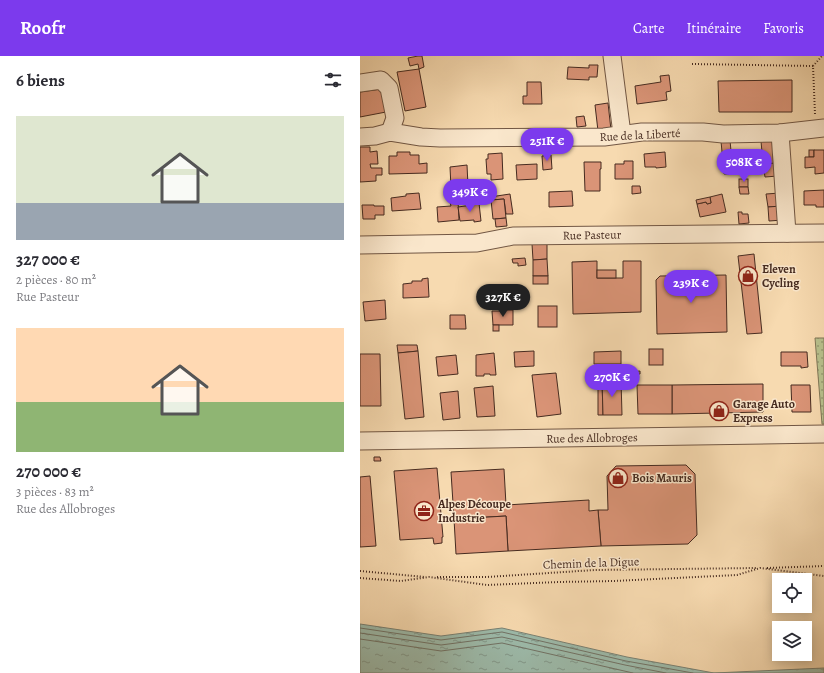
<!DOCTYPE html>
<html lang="fr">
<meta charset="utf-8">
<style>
:root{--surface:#fff;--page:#f7f7f7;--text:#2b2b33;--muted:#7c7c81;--accent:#7c3aed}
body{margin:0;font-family:Alegreya,serif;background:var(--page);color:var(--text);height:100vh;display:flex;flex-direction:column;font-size:15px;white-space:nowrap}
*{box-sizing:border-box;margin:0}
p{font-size:13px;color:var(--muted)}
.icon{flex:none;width:22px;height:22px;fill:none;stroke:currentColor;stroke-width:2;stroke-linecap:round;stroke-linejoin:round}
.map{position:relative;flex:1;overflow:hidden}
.drawer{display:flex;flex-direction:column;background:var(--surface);width:360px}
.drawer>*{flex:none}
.fabs{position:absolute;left:412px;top:517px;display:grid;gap:8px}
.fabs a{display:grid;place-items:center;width:40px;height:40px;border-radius:0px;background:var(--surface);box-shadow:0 2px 10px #0003;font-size:20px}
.price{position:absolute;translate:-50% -34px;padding:0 9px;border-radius:14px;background:var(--accent);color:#fff;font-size:13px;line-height:26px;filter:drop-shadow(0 1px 2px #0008)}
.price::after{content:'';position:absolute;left:50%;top:24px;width:12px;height:9px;margin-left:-6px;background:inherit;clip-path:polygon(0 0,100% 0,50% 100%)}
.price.active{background:#222;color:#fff}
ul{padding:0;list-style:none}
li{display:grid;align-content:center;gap:8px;height:212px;padding:0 16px}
li span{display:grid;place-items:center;height:124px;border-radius:0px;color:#555}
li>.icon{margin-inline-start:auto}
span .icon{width:72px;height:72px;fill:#fffc;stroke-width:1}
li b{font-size:17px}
h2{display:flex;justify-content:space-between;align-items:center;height:48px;padding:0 16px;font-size:17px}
header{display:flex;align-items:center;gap:24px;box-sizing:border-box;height:56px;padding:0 20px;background:var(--accent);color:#fff}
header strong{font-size:19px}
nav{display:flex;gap:22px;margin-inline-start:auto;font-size:14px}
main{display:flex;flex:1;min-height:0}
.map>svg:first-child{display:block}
</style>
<header>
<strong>Roofr</strong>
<nav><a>Carte</a><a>Itinéraire</a><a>Favoris</a></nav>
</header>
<main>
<section class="drawer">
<h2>6 biens<svg class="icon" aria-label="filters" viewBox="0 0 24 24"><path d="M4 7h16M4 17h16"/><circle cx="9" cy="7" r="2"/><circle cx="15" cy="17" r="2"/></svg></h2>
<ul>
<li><span style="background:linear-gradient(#dfe7d0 70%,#9aa5b1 0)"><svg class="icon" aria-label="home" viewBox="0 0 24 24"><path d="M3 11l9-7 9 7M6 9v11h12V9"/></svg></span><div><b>327 000 €</b><p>2 pièces · 80 m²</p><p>Rue Pasteur</p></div></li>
<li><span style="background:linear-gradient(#ffd9b3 60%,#8fb573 0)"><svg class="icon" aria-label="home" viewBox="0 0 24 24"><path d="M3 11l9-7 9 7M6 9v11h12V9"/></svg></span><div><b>270 000 €</b><p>3 pièces · 83 m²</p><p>Rue des Allobroges</p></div></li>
</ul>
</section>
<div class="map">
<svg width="464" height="617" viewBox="0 0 464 617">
<defs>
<pattern id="grass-dots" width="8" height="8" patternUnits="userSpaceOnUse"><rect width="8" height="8" fill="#b8c18e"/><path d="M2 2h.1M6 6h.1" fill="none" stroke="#979d74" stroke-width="1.8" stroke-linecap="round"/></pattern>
<pattern id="water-ripples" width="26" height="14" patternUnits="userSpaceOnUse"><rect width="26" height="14" fill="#9dbbab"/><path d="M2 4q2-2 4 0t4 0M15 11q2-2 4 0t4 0" fill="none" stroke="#82988b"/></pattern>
</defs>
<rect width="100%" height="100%" fill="#f7dab0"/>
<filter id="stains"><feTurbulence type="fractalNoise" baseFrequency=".005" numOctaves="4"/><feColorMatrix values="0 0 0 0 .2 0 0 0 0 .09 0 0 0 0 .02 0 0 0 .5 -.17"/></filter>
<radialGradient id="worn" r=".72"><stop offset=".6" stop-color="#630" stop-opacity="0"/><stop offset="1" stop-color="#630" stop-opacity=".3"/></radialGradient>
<!-- grass -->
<polygon fill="url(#grass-dots)" stroke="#7f7657" points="455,282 464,282 464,368 462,368"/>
<!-- water -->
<polygon fill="url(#water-ripples)" stroke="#7a8173" points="0,568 81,580 142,572 267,601 354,617 464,612 464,617 0,617"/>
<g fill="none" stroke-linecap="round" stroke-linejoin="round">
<!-- shore -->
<g stroke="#727366" stroke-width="1">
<polyline points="0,572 81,584 142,576 266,605 333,617"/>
<polyline points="0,577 81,589 142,581 265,609 306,617"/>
<polyline points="0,583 81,595 142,587 273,617"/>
</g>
</g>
<!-- building -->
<g fill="#da9477" stroke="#462b20">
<polygon points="58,0 62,0 64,11 59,13 58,8 50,10 48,2"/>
<polygon points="229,9 238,9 237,21 229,21 229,24 207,23 208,11 229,12"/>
<polygon points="59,13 66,51 45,55 37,16"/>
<polygon points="309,19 311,35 306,36 307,44 277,48 275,30 301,26 300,20"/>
<polygon points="432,24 432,56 359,56 358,25"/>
<polygon points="167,26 181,26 182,48 163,48 163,40 167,40"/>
<polygon points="21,33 26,56 0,61 0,36"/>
<polygon points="248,47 251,74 238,75 235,49"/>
<polygon points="224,60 226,70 217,71 216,61"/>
<polygon points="370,84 373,118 364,118 361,85"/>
<polygon points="401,85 415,85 417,107 403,108"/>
<polygon points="0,91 10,91 10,96 17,95 18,108 10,108 11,112 22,112 22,119 16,119 16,125 0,126"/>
<rect x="449" y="94" width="5" height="7"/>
<polygon points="454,94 464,94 464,117 455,118 455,111 445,112 445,101 454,101"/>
<polygon points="37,96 50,96 50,99 59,99 59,108 67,107 67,117 29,118 29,100 37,100"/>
<polygon points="305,96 306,111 296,112 296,111 285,111 284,98"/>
<polygon points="372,96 383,96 383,107 373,106"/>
<polygon points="142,97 143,123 131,124 131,118 127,118 126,103 128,103 128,98"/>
<polygon points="191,99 192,113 183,114 182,100"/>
<polygon points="264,105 273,105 273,123 255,123 255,108 264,108"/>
<polygon points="224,106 241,106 241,113 240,113 240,135 225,135"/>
<polygon points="417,107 418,120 405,121 403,108"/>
<polygon points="177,108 177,123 157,124 156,109"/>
<polygon points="396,108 403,108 404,115 397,116"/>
<polygon points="107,109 108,130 91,132 90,111"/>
<rect x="379" y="123" width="9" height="8"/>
<polygon points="272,130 280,130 281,137 272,138"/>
<polygon points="379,131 388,131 389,138 380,138"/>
<polygon points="464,134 464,151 456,151 456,149 444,149 444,135"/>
<polygon points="212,135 213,150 189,151 189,136"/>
<polygon points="59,137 61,153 32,155 31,142 46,140 46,138"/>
<polygon points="420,137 421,150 408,151 406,138"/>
<polygon points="150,138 153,158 146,158 144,143 131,144 130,141"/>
<polygon points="362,138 366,156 340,161 337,148 346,146 347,148 351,147 350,141"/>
<polygon points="350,141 351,147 347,148 346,146 337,148 336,144"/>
<polygon points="144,143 146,162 133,163 131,144"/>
<polygon points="98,145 99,164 78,166 77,151 91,150 90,146"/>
<polygon points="119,147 121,165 114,166 114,164 100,165 98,151 112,149 112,148"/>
<polygon points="2,149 14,149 14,150 24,150 24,159 15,159 15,163 3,163"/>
<polygon points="421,150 423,164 409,165 408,151"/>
<polygon points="378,156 382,156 382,158 388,158 389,167 379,168"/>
<polygon points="146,162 147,170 136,171 135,163"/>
<polygon points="172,188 187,188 187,203 173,204"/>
<polygon points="394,198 402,277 387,278 378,200"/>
<polygon points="165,202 166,209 158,210 158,207 153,207 152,203"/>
<polygon points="187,203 188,220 173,220 173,204"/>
<polygon points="237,205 237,222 263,222 263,205 281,205 281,256 213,258 212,206"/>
<rect x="237" y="214" width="19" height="8"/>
<polygon points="366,219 367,276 297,278 296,224 300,220"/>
<rect x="173" y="220" width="15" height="8"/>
<polygon points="68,222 69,241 43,242 43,228 52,227 52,225 62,225 62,223"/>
<polygon points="25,244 26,263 5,265 3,246"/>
<rect x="178" y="250" width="19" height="21"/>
<polygon points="141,254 153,254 153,269 133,269 132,255 141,255"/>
<polygon points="90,259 105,259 106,273 90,273"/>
<rect x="133" y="269" width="6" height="6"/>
<polygon points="37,289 57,289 58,295 38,297"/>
<rect x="289" y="293" width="14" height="16"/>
<polygon points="58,295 64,361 45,363 38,297"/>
<polygon points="174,295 174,310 155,311 154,296"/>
<polygon points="261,295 261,308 234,308 234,296"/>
<polygon points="421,296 447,296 448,311 441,312 441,310 421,310"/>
<polygon points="134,297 136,319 130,319 130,318 124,318 124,320 116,320 116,299"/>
<polygon points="0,298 20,298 21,350 0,350"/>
<polygon points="96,299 98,318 78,320 76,301"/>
<polygon points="280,315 280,318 269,318 269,316"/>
<polygon points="196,317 201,358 177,361 172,319"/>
<polygon points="238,324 242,324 243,359 238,359"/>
<polygon points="242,324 261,324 262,359 243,359"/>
<polygon points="403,328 403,356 312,358 312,329"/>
<polygon points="277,329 312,329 312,358 278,358"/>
<polygon points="431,329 450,329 451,356 432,356"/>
<polygon points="133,330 135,360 117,361 114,332"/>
<polygon points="98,335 100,362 83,364 80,337"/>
<polygon points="14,401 20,401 21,405 14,405"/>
<polygon points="326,409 335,418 337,479 328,488 241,490 238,454 248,454 247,420 256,410"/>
<polygon points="77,412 83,481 82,481 82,487 74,488 73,482 40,484 34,415"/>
<polygon points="144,413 146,449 229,444 229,455 238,454 241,490 148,495 146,460 94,463 91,416"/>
<polygon points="10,420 16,490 0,491 0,421"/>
<polygon points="146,460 148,495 96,498 94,463"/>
</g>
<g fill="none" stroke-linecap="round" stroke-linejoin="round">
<defs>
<g id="minor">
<polyline points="252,0 262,78"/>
<polyline points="0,27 21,24 29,32 35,62 30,76"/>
<polyline points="420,77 427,177"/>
<polyline points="0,81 15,80 30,76 61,81 80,82 244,81 282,76 343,76 363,78 420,77 464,72"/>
<polyline points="0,189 117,187 153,180 464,177"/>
<polyline points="0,385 464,378"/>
</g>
</defs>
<!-- minor casing -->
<use href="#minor" stroke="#725744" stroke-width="19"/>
<!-- path -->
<g stroke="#462b20" stroke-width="2" stroke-dasharray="1 2" stroke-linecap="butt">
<polyline points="332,8 453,10"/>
<polyline points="455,58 453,10 462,0"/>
<polyline points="407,512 464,510"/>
<polyline points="0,515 65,521"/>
<polyline points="77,521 127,521 235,514 396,512"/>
<polyline points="0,522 41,525 69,521 127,529 198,526 254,525 377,519 400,512 464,520"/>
</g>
<!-- minor -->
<use href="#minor" stroke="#fae7cc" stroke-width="17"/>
</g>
<!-- icons -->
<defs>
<symbol id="shop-ring" viewBox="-11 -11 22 22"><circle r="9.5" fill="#fae7cc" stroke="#8f2418" stroke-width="1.5"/><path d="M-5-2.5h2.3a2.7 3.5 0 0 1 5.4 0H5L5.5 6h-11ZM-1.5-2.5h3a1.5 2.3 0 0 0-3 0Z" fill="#8f2418"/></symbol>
<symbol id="office-ring" viewBox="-11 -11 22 22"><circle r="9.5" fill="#fae7cc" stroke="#8f2418" stroke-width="1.5"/><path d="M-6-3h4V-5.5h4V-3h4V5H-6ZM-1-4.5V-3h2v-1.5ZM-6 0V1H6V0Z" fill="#8f2418"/></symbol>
</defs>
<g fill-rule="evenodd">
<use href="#shop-ring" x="377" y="209" width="22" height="22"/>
<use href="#shop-ring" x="348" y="344" width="22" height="22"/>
<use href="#shop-ring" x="247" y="411" width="22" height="22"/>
<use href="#office-ring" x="53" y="444" width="22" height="22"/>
</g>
<g text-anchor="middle" stroke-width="3" stroke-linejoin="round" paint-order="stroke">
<!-- street labels -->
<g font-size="12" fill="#462b20" stroke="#fae7cc">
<text transform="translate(280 79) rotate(-3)" y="4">Rue de la Liberté</text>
<text transform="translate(232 179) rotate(-1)" y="4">Rue Pasteur</text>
<text transform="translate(232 382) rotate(-1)" y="4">Rue des Allobroges</text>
<text transform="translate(231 507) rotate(-2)" y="4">Chemin de la Digue</text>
</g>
<!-- poi labels -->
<g font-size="12" font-weight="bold" fill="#462b20" stroke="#fae7cc" text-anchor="start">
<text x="402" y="217">Eleven<tspan x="402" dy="14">Cycling</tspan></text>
<text x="373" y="352">Garage Auto<tspan x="373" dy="14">Express</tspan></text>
<text x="272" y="426">Bois Mauris</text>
<text x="78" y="452">Alpes Découpe<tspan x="78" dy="14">Industrie</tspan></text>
</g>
</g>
<rect width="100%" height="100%" filter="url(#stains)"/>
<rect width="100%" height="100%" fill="url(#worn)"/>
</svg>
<div class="fabs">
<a><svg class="icon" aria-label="locate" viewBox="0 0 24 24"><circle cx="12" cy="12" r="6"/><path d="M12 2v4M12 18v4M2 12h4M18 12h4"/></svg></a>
<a><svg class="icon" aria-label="layers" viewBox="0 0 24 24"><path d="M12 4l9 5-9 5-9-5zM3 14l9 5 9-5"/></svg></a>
</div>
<b class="price" style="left:187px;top:106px">251K €</b>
<b class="price" style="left:384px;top:127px">508K €</b>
<b class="price" style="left:110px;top:157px">349K €</b>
<b class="price" style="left:331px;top:248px">239K €</b>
<b class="price active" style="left:143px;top:262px">327K €</b>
<b class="price" style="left:252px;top:342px">270K €</b>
</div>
</main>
